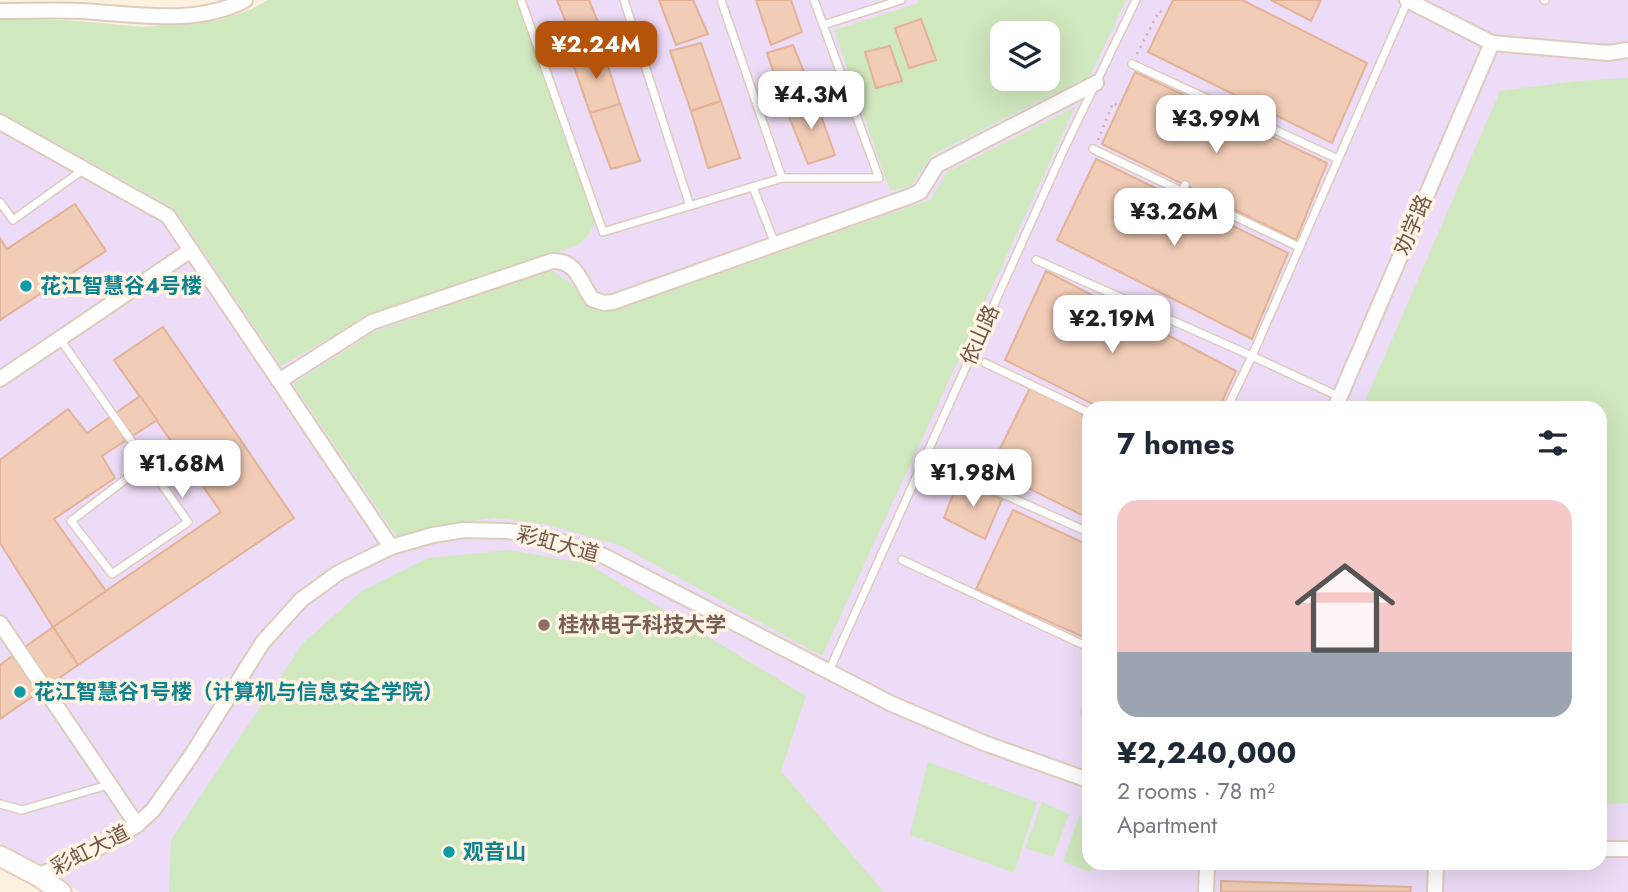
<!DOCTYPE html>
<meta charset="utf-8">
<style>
:root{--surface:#fff;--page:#f2f2f3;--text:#1f2937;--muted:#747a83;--line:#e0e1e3;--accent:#b45309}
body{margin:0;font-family:Jost,"Noto Sans SC",sans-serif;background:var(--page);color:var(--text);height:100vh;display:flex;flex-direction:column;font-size:26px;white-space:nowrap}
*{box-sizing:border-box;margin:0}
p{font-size:23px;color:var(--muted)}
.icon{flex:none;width:38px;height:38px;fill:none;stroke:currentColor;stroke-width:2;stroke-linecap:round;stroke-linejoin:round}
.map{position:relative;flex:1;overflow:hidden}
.side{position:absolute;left:1082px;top:401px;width:525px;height:469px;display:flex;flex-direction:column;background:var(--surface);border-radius:21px;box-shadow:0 7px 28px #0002}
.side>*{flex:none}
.fabs{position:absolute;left:990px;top:21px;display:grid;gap:14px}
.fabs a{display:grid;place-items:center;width:70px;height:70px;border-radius:14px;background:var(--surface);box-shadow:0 7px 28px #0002;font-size:35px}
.price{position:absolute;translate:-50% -60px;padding:0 16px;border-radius:14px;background:#fff;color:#222;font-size:23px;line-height:46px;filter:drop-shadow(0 2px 4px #0008)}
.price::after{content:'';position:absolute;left:50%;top:42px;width:21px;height:16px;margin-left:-10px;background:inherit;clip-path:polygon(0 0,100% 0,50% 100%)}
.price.on{background:var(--accent);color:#fff}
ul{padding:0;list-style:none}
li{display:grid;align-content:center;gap:14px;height:371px;padding:0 35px}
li+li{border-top:2px solid var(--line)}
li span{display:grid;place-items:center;height:217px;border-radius:21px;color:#555}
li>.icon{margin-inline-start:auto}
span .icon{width:126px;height:126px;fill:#fffc;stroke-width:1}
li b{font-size:30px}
h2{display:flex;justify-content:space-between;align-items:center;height:84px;padding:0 35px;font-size:30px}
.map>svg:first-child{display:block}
</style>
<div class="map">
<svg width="1628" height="892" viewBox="0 0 1628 892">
<rect width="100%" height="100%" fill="#fcf0de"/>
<!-- education -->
<path fill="#eddcf7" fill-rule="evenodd" d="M268,0H1628V892H80L0,843V19L64,20L145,27L216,21L250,10ZM1003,33H1048V79H1003ZM1088,408H1600V863H1088Z"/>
<!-- green -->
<g fill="#d0e8be" fill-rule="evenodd">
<path d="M268,0H521L597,214C593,229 589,238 576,246L369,315L281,366L174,208L0,112V19L64,20L144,27L216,21L250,10Z"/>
<path d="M918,0H1126L1090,76L932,155L912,185L890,191L834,30L918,3ZM1003,33H1048V79H1003Z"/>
<polygon points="1628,78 1628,803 1600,805 1600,408 1362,408 1500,91 1576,81"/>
<polygon points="1075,107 822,656 619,545 545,524 495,518 451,524 397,537 293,384 374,332 551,270 568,281 590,306 611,312 931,199 947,172"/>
<polygon points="510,550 588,564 806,696 781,771 884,892 169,892 171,840 303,643 362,591 428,558"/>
<polygon points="928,762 1037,802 1014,873 910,835"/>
<polygon points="1042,802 1069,814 1053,857 1025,848"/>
<polygon points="1079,816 1088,820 1088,863 1094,863 1091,872 1063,862"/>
</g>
<!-- building -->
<g fill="#f1ccb6" stroke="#e3b297" stroke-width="2">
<polygon points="557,0 589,0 605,39 576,48"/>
<polygon points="659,0 693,0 708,34 676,45"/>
<polygon points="756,0 791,0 802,32 771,45"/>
<polygon points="1173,0 1242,0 1367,63 1332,143 1148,52"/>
<polygon points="1271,0 1321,0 1311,21"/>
<polygon points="921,19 936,60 909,68 895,28"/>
<polygon points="701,43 721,101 691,111 670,51"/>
<polygon points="793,45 815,99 786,109 767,53"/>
<polygon points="890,46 902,81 876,88 865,52"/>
<polygon points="602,48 620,104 590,113 571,58"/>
<polygon points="1135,72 1327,163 1296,240 1102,144"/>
<polygon points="815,99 835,155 808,164 786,109"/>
<polygon points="721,101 740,158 708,168 691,111"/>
<polygon points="620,104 640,161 611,169 590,113"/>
<polygon points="1096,159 1288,253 1252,339 1057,240"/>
<polygon points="75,204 106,251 0,320 0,238 7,249"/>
<polygon points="1046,271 1236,371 1219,408 1101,408 1005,360"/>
<polygon points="163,327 294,518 78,665 53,627 221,512 114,360"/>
<polygon points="1030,388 1088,417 1088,518 990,469"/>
<polygon points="140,396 157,420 102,456 115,478 54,519 106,591 53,627 0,543 0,460 68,409 87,433"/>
<polygon points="958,481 1002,499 985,539 944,518"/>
<polygon points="1013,510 1088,545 1088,639 976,589"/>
<polygon points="53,627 78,665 0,719 0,665"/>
<polygon points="1221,881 1411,887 1410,892 1221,892"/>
</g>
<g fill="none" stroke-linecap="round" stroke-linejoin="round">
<defs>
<g id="service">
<polyline points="521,0 603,232 782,178 879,178 814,0"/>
<polyline points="624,0 690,206"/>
<polyline points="721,0 782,178"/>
<polyline points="1544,0 1545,0"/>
<polyline points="823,25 901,0"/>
<polyline points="1132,64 1338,159"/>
<polyline points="1093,149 1299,247"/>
<polyline points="753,187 775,244"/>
<polyline points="1179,200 1185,185"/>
<polyline points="0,202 13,220 84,169"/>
<polyline points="1036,260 1252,356 1227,408"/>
<polyline points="60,339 188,522 112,574 71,521 147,463"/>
<polyline points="985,363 1088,412"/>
<polyline points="1340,397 1252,356 1408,0"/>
<polyline points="938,465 1088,532"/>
<polyline points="902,560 1088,647"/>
<polyline points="829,671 1064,149 1136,0"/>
<polyline points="1085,713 1088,706"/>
<polyline points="0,804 22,810 108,785"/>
</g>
<g id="minor">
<polyline points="1407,0 1492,43 1608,53 1628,50"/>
<path d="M0,11C27,11 54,10 81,11C134,14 196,26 245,0"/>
<polyline points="0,122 168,216 391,547"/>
<polyline points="0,379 191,250"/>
<path d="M279,381L372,322L552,261C577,260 580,282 592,299L604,303L613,302L908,197L920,192L937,165L1096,83"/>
<polyline points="1335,408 1492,43"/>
<polyline points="0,623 137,825"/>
<polyline points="1600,849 1628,849"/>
<polyline points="38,876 104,845 137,825 153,810 191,756 263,642 301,600 338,573 391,547 433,535 464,530 507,531 544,536 604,556 892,704 984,743 1088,780"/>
<polyline points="1206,892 1207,863"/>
<polyline points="1435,892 1436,863"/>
</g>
<polyline id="secondary" points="0,856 38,876 61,892"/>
</defs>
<!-- service casing -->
<use href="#service" stroke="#dfcbbb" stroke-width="10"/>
<!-- minor casing -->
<use href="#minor" stroke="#dfcbbb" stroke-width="18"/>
<!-- secondary casing -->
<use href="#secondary" stroke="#e6cebb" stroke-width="23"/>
<!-- path -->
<g stroke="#d5b09a" stroke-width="2.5" stroke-dasharray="2 5" stroke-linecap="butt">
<polyline points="1137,54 1159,11 1166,14"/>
<polyline points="1098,140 1113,103 1119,107"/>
</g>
<!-- service -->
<use href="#service" stroke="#fff" stroke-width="7"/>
<!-- minor -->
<use href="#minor" stroke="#fff" stroke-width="14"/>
<!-- secondary -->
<use href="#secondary" stroke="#fff" stroke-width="19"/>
</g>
<!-- markers -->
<g fill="#0f9aa8" stroke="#fff4e4" stroke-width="2.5">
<circle cx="26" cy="286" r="7"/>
<circle cx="20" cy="692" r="7"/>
<circle cx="449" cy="852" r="7"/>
</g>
<circle fill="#8d6e63" stroke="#fff4e4" stroke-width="2.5" cx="544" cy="625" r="7"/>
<g text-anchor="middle" stroke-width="7" stroke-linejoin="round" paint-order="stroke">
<!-- street labels -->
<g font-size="21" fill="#715547" stroke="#fff4e4">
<text transform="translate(1413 225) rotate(-67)" y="7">劝学路</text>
<text transform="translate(980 335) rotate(-66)" y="7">依山路</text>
<text transform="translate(558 544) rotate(15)" y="7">彩虹大道</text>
<text transform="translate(90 850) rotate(-27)" y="7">彩虹大道</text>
</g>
<!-- culture labels -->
<g font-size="21" font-weight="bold" fill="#0d838f" stroke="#fff4e4" text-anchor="start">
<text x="40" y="293">花江智慧谷4号楼</text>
<text x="34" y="699">花江智慧谷1号楼（计算机与信息安全学院）</text>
<text x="463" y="859">观音山</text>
</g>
<!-- education labels -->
<g font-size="21" font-weight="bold" fill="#785e54" stroke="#fff4e4" text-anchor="start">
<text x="558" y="632">桂林电子科技大学</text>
</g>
</g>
</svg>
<div class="fabs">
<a><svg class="icon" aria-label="layers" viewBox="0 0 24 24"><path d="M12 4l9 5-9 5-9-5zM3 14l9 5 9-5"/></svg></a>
</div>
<b class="price on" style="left:596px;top:81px">¥2.24M</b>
<b class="price" style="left:811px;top:131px">¥4.3M</b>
<b class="price" style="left:1216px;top:155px">¥3.99M</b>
<b class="price" style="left:1174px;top:248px">¥3.26M</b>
<b class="price" style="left:1112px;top:355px">¥2.19M</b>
<b class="price" style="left:182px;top:500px">¥1.68M</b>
<b class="price" style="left:973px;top:509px">¥1.98M</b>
<section class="side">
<h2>7 homes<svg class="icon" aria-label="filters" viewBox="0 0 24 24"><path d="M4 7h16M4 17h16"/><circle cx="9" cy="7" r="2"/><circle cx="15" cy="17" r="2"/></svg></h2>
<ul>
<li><span style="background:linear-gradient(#f6c9c9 70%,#9aa5b1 0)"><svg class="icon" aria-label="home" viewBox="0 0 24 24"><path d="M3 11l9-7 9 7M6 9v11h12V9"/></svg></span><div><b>¥2,240,000</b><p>2 rooms · 78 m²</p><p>Apartment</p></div></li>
</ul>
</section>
</div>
